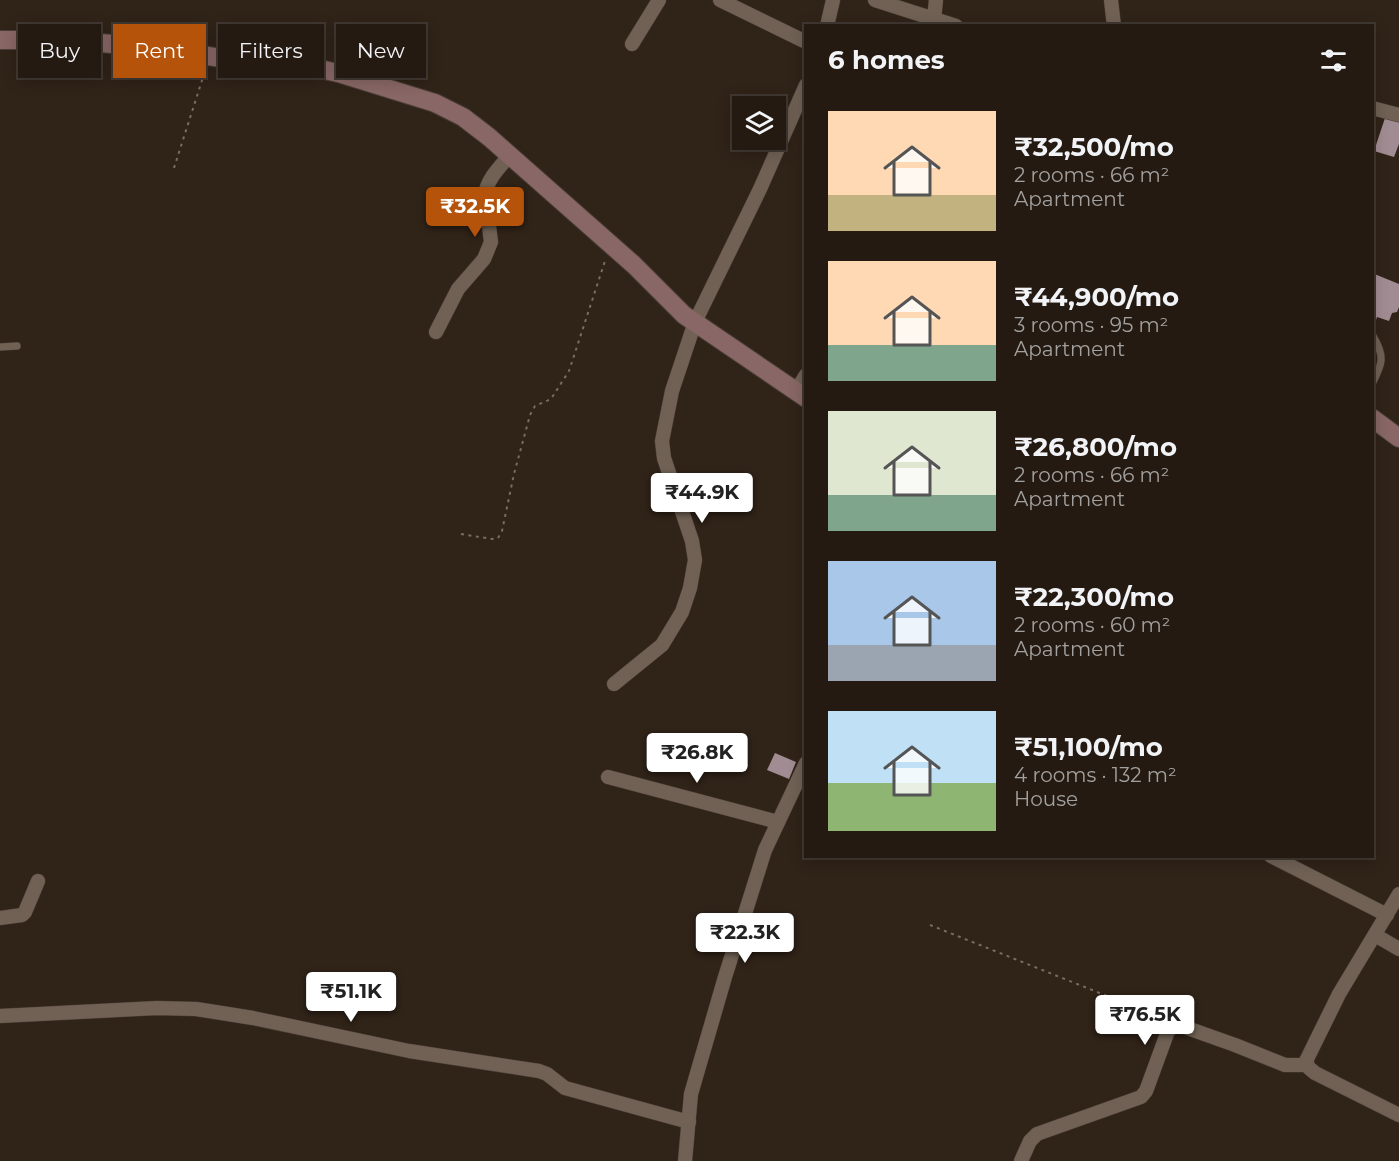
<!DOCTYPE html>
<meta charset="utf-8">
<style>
:root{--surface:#241a12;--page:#302720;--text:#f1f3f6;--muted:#a3a19f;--line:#413832;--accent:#b45309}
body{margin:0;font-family:Montserrat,sans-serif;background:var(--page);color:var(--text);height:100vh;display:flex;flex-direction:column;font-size:22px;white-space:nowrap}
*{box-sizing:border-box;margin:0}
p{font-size:20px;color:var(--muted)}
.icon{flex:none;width:33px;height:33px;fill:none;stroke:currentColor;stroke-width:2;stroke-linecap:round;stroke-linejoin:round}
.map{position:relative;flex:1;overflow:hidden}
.panel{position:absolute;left:804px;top:24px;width:570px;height:834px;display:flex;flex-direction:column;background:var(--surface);border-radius:0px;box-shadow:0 3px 15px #0003,0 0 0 2px var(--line)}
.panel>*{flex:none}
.guide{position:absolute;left:18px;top:24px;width:570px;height:54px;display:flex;gap:12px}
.controls{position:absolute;left:732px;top:96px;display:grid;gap:12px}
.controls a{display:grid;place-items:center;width:54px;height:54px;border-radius:0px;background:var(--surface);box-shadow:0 3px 15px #0003,0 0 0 2px var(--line);font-size:30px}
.price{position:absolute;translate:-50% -51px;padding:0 14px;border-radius:6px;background:#fff;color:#222;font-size:20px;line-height:39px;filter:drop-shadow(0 2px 3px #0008)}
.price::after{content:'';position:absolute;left:50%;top:36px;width:18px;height:14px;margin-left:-9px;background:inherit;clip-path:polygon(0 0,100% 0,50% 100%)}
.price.active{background:var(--accent);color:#fff}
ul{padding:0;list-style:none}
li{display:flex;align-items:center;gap:18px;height:150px;padding:0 24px}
li span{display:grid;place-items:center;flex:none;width:168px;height:120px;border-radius:0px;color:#555}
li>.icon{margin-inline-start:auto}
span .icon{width:72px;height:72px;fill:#fffc;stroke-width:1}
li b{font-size:26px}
h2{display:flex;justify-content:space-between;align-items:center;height:72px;padding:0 24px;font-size:26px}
.pill{padding:0 21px;border-radius:0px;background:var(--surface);box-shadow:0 3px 15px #0003,0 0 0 2px var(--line);font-size:21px;line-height:54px}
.pill.active{background:var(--accent);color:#fff}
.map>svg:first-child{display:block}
</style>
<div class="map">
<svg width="1399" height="1161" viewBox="0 0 1399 1161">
<rect width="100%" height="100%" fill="#302318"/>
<!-- building -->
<g fill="#a28c93">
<polygon points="1385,118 1399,122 1399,144 1394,157 1374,151"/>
<polygon points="1372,273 1399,284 1399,307 1397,312 1392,313 1389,321 1377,317 1373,329"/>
<polygon points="775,753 796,762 789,779 767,770"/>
</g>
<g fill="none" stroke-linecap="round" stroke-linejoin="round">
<defs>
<g id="lane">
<polyline points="0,347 17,346"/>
<path d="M1372,384C1383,363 1385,356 1373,336"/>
</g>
<g id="street">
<polyline points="720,0 806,42"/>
<polyline points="875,0 956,26"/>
<polyline points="1111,0 1114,26"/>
<polyline points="934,19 936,0"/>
<polyline points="827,26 833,0"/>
<polyline points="632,44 659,0"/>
<polyline points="1372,108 1399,115"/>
<path d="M436,332L458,289L484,259L491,242L485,195C487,179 500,167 510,155"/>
<polyline points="796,391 806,375"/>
<polyline points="614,684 662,645 682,612 690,588 695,560 692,541 664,458 662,441 672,391 695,322 760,189 806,85"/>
<polyline points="608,777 778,822"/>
<polyline points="1271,856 1387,915"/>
<polyline points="1399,894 1339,994 1306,1061 1309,1068 1315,1073 1399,1115"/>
<polyline points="0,918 22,915 25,912 38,881"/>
<polyline points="1375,935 1399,949"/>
<polyline points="0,1016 157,1008 196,1009 253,1018 409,1051 539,1071 547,1074 565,1088 689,1122"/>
<polyline points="685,1161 691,1094 725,977 765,850 806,763"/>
<polyline points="1021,1161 1030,1141 1037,1134 1141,1097 1146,1091 1168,1031 1176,1024 1235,1045 1285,1065 1307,1065"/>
</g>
<g id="secondary">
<polyline points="0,40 58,40 127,45 164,49 258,64 302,65 338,73 435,103 463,117 489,137 634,265 684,315 806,398"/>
<polyline points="1372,418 1399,438"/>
</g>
</defs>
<!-- lane casing -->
<use href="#lane" stroke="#4a3f36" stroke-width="8"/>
<!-- street casing -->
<use href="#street" stroke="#4a3f36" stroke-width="15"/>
<!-- secondary casing -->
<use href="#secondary" stroke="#4a3f36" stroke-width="20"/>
<!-- path -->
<g stroke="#796d63" stroke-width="2" stroke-dasharray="3 4.5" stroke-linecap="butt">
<polyline points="174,168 205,71"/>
<polyline points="461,534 492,539 498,538 502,531 514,474 530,415 535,406 551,399 569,371 605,261"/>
<polyline points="930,925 1162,1018"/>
</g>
<!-- lane -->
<use href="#lane" stroke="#706154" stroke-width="7"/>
<!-- street -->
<use href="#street" stroke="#706154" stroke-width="14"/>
<!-- secondary -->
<use href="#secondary" stroke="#886766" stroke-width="18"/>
</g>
</svg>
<div class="controls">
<a><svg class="icon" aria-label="layers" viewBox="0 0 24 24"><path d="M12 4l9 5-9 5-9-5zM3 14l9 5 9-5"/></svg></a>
</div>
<b class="price active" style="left:475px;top:238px">₹32.5K</b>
<b class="price" style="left:702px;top:524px">₹44.9K</b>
<b class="price" style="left:697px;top:784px">₹26.8K</b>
<b class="price" style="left:745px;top:964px">₹22.3K</b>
<b class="price" style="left:351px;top:1023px">₹51.1K</b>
<b class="price" style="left:1145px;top:1046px">₹76.5K</b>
<div class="guide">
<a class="pill">Buy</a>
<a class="pill active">Rent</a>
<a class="pill">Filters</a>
<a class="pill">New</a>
</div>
<section class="panel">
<h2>6 homes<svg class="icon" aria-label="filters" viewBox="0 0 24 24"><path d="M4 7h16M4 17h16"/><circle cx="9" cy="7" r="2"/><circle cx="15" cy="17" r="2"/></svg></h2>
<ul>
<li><span style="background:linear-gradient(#ffd9b3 70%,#c2b280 0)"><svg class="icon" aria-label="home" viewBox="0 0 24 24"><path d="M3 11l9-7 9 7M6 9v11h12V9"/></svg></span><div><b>₹32,500/mo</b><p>2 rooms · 66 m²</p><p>Apartment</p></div></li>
<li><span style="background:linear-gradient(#ffd9b3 70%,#7fa58c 0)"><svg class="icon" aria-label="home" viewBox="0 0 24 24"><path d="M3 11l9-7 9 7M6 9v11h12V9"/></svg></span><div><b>₹44,900/mo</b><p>3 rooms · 95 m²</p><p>Apartment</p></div></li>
<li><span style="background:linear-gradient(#dfe7d0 70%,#7fa58c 0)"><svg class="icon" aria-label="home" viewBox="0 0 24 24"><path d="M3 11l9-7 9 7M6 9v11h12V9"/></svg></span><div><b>₹26,800/mo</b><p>2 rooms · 66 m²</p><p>Apartment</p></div></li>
<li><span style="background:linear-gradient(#a9c7e8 70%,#9aa5b1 0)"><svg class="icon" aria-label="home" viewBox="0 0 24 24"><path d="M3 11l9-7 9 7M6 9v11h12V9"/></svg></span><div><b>₹22,300/mo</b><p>2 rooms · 60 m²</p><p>Apartment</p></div></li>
<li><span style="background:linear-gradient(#bfe0f5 60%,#8fb573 0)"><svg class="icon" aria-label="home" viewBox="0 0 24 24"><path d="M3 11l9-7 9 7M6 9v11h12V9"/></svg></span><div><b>₹51,100/mo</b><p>4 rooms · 132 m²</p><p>House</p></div></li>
</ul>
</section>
</div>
